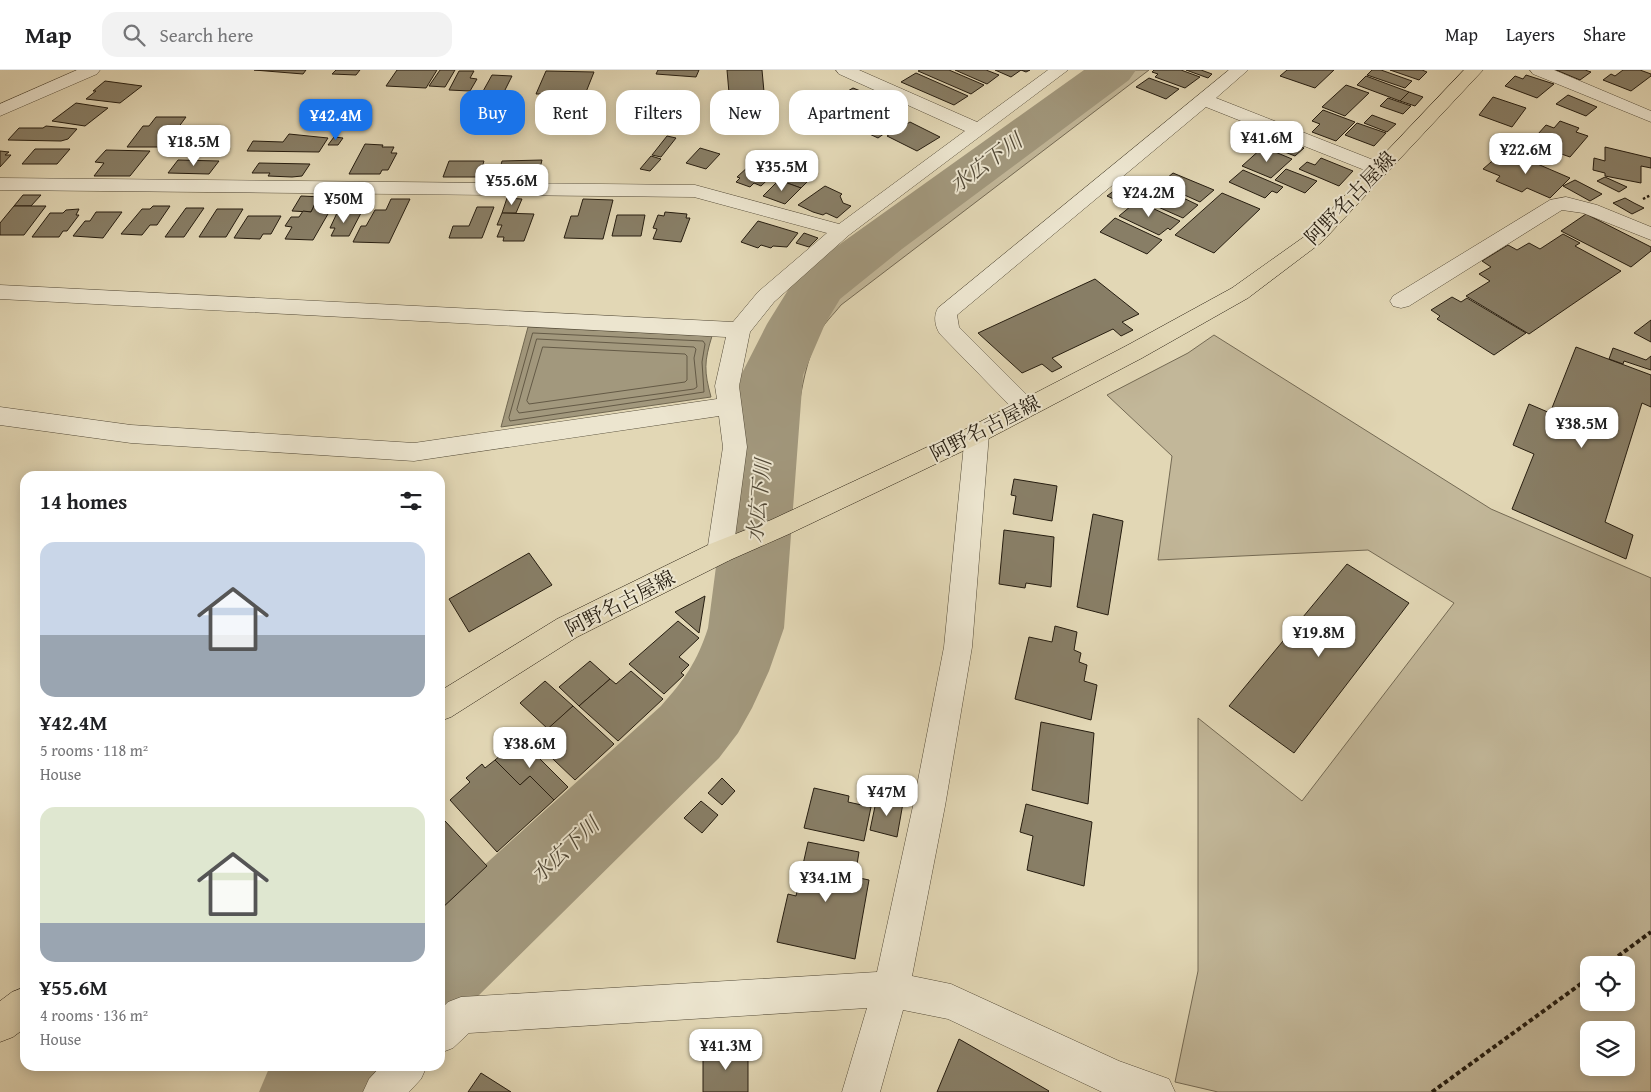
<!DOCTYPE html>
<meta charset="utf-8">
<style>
:root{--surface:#fff;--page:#f2f2f2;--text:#202124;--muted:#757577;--line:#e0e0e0;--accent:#1a73e8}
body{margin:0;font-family:"Gentium Book Plus","Noto Serif JP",serif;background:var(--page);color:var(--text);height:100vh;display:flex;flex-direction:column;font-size:19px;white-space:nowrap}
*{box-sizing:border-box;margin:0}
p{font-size:16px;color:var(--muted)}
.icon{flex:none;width:28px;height:28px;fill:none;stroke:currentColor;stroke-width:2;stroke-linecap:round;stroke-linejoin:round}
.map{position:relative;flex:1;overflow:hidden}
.drawer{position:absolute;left:20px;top:401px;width:425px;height:600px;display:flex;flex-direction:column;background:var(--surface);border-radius:15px;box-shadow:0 2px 12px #0003}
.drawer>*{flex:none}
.top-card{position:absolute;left:460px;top:20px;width:475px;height:45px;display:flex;gap:10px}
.tools{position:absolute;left:1580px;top:886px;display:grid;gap:10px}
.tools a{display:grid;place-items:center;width:55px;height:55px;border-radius:10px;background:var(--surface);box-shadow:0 2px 12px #0003;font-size:25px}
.price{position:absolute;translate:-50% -42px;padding:0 11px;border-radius:10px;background:#fff;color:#222;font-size:16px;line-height:32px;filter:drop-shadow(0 1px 2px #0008)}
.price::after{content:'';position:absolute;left:50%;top:30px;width:15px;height:11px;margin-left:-8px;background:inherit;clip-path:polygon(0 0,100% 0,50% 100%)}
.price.current{background:var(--accent);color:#fff}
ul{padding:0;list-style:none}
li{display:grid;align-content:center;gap:10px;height:265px;padding:0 20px}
li span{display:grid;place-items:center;height:155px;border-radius:15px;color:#555}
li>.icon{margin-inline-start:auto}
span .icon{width:90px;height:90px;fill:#fffc;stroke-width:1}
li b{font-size:21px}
h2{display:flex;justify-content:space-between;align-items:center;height:60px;padding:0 20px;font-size:21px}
.chip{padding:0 18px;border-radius:15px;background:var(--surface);box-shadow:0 2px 12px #0003;font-size:18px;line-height:45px}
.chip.current{background:var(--accent);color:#fff}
header{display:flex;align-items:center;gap:30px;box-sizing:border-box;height:70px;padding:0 25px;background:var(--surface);border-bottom:1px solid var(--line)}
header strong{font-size:24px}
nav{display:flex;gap:28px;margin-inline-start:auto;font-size:18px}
.search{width:350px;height:45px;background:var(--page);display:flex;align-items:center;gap:12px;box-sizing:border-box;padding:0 18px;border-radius:15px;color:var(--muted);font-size:19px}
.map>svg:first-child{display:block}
</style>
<header>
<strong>Map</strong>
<div class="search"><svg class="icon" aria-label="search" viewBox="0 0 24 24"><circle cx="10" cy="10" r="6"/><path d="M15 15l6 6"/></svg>Search here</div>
<nav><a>Map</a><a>Layers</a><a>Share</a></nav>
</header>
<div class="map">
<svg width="1651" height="1022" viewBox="0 0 1651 1022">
<rect width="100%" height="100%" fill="#e2d7b5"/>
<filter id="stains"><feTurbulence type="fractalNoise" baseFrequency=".004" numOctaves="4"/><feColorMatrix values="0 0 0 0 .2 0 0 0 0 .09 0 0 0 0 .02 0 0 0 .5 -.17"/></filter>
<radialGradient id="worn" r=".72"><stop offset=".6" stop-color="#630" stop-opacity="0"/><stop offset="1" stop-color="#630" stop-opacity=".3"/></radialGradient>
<!-- green -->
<g fill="#c2b799" stroke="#746a54" fill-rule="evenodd">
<path d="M1121,0H1149L841,235C834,244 823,254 818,265C796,316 795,372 791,427L764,439C774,356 776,271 837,208Z"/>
<path d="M1214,265L1491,439L1651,508V1022H1218L1175,1012L1198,901V648L1302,731L1454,533L1368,480L1158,490L1172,386L1107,325L1188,283ZM1589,895H1626V932H1589ZM1589,960H1626V998H1589Z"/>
</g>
<!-- water -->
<path fill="#a2987d" stroke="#706751" d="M528,257L712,266C704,292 704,301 711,327L501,357Z"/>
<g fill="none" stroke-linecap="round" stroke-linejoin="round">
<!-- shore -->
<g stroke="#645a46" stroke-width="1">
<polygon points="533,263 703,271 705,274 702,292 704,322 510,351 509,348"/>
<polygon points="537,269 694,277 696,279 694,288 697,317 694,319 519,343 517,340"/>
<polygon points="543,277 685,284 687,286 687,310 685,312 529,334 527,331"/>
</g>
<!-- river -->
<g fill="#a2987d" fill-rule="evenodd">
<path d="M1084,0H1136L1129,10L902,179L840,229L825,254L803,305L784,558L769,601L752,638L738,663L719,688L473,931L440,945V835L661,636C685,609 697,592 708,558L741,305L767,254L798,204Z"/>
<polygon points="270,996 385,996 375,1022 259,1022"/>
</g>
</g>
<!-- building -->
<g fill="#887e66" stroke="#261d10">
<polygon points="254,0 306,0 303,4"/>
<polygon points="336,0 360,0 356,5 332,4"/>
<polygon points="397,0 437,0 426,18 386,16"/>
<polygon points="440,0 455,0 445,17 429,16"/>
<polygon points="658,0 699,0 696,7 656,4"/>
<polygon points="727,0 762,0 764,22 729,23"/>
<polygon points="920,0 949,0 984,15 971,24 918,1"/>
<polygon points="955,0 986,0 999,5 987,14"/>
<polygon points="995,0 1030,0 1026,2 1021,0 1011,7"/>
<polygon points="1154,0 1181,0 1200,7 1185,18 1155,7 1158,4 1152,2"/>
<polygon points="1186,0 1201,0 1212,4 1208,8"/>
<polygon points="1287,0 1334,0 1315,18 1280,6"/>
<polygon points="1372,0 1381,0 1412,11 1405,18 1367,5"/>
<polygon points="1390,0 1422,0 1427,2 1419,10"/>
<polygon points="1556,0 1585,0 1591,2 1580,10"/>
<polygon points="1623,0 1640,0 1651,4 1651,6 1631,21 1603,10 1611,4 1615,6"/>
<polygon points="459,1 474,1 470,8 477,9 470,21 449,20"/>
<polygon points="546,1 594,2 584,27 581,27 578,37 536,35 542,24 536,24"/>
<polygon points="916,3 968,26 954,35 901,12"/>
<polygon points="492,5 512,6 503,24 482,23"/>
<polygon points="1526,5 1554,14 1537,28 1505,16 1515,6 1523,9"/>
<polygon points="1366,6 1409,22 1400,31 1357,15"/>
<polygon points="1149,8 1179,19 1166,29 1136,17"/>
<polygon points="105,11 142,16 120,33 86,29 96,21 93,21"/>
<polygon points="1346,15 1369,23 1345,46 1322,37"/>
<polygon points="853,18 868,24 832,46 815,38 822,34 824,35"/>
<polygon points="1409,22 1423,27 1415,36 1400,31"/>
<polygon points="1568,25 1597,37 1586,46 1556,34"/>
<polygon points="1493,27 1526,38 1512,57 1479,45"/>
<polygon points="1388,28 1411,36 1403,44 1380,36"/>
<polygon points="76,33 108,38 85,56 52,51"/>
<polygon points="877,37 905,49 878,68 850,55"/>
<polygon points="1323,40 1355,52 1336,71 1312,62 1320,54 1312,51"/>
<polygon points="1372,45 1396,54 1387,62 1364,53"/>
<polygon points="156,47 186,47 164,77 127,77 143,56 149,56"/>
<polygon points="1560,51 1579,58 1576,62 1588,66 1570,87 1530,73 1546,55 1554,58"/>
<polygon points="910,52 940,67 917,81 887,66"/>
<polygon points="1357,53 1386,63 1374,76 1345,65"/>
<polygon points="46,56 77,59 68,69 61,71 8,70 19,58 43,58"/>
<polygon points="289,64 328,68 319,82 247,81 253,71 283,72"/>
<polygon points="667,66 676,68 661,87 652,85"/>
<polygon points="334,67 343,68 338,75 328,75"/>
<polygon points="1285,71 1304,78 1295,86 1277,79"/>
<polygon points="365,74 383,75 382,77 394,77 391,83 397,83 388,100 382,100 380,104 349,104"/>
<polygon points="1263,77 1292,89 1271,108 1242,96"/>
<polygon points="1605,77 1651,88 1651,98 1641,96 1641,113 1605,106 1605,103 1593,100 1594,88 1605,91"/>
<polygon points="700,78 720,84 706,99 686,93"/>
<polygon points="35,79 70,79 57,94 22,94"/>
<polygon points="106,80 150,81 130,106 94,106 104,93 95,92"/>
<polygon points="1505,80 1570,108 1550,128 1527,118 1522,122 1496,111 1500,106 1483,99"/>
<polygon points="0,81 9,82 5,85 11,85 0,97"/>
<polygon points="651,86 661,89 650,101 640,99"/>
<polygon points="1321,88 1353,101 1339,116 1299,99 1307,92 1315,95"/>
<polygon points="178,90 219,91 209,104 168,103"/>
<polygon points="542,90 538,106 498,107 502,91"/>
<polygon points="449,91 484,91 479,107 443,107"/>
<polygon points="772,91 783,95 761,116 754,113 750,117 736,112 740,108 737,107 750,95 763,99"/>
<polygon points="259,93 310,94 302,106 292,107 268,106 270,103 252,103"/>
<polygon points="1286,99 1317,111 1305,123 1275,110"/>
<polygon points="1243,100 1283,117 1277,123 1272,121 1265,128 1229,112"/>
<polygon points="790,103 809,110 801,118 781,111"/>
<polygon points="1173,103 1214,120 1200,132 1160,114"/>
<polygon points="1605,107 1627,117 1619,122 1597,111"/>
<polygon points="779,110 801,118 785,134 763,126"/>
<polygon points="1575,110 1602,124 1590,131 1563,116"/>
<polygon points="825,116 842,124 840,126 843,133 851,136 837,148 826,143 823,145 813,142 798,135"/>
<polygon points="1154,117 1176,126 1177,125 1198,135 1183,148 1140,129"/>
<polygon points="1115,120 1134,129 1127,135 1107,126"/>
<polygon points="1222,123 1260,139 1214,183 1175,165"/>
<polygon points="23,125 41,125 31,136 14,136"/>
<polygon points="301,126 323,127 321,130 317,130 311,142 292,141"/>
<polygon points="507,128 522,129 516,143 502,143"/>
<polygon points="1625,128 1634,133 1644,138 1632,144 1613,133"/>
<polygon points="391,129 410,129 389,173 353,172 361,156 366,156 375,140 386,140"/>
<polygon points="583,129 613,130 603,169 564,168 571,146 578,146"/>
<polygon points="317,130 336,130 313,170 285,169 292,157 285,156 291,147 299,147 303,141 311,142"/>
<polygon points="1137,131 1180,151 1170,160 1168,158 1159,165 1119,146"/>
<polygon points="14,136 46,136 24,165 0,165 0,153"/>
<polygon points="153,136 170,136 157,155 150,155 142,165 121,164 142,139 150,139"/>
<polygon points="477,137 494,137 482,168 449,168 453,156 469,156"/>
<polygon points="186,138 204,138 184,167 165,167"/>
<polygon points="79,139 76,145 79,145 67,161 63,161 59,167 32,167 50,143 63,143 66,140"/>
<polygon points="217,139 243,139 226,167 199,167"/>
<polygon points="96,142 122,142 103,168 73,166 85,151 90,151"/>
<polygon points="665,142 687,144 686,148 690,148 681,172 653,169 657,159 653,158 658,145 664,146"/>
<polygon points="337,143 361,143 349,166 331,166 335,158 330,158"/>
<polygon points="502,143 534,144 524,171 503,171 504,167 497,167 502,155 497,155"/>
<polygon points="1586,144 1651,177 1651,181 1631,197 1561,161"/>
<polygon points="617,145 645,145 641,166 612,166"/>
<polygon points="248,146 281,146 271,164 263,164 260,169 234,168"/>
<polygon points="1115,148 1162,170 1147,184 1100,162"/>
<polygon points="758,151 798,163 787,177 773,176 771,178 761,175 758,178 741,172"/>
<polygon points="804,163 818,168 809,177 796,173"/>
<polygon points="1563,164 1580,173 1575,176 1621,201 1529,264 1466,226 1490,211 1479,204 1491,197 1482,191 1508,175 1517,180 1529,173 1540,179"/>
<polygon points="1095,209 1139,244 1122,252 1133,260 1121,266 1113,259 1052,288 1062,297 1052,302 1042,294 1022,303 978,263"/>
<polygon points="1452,227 1461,232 1467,228 1526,263 1494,285 1437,249 1440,246 1431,240"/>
<polygon points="1651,250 1651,272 1634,263"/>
<polygon points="1576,277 1651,305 1651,337 1642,333 1605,452 1633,465 1626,489 1512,439 1534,384 1513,375 1529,334 1550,343"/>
<polygon points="1613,278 1646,290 1651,286 1651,300 1624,291 1623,294 1609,289"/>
<polygon points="1014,409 1057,416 1052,451 1013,444 1016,426 1011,425"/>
<polygon points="1093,444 1123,451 1108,545 1077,537"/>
<polygon points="1004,460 1054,467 1051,517 1026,513 1025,518 999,514"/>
<polygon points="529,483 552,515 469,562 449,529"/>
<polygon points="1347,494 1409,533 1294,683 1229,636"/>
<polygon points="705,526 699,563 675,542"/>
<polygon points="678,551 699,568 679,587 689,595 681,603 684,605 664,624 629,594"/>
<polygon points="1055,556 1077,562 1074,580 1081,583 1079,592 1087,595 1084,611 1097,615 1091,650 1015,629 1029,567 1052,572"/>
<polygon points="590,591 610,609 579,636 559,617"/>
<polygon points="631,601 663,629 618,671 579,636 610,609 616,614"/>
<polygon points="545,611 573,636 548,659 520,633"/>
<polygon points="573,636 614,674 575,710 534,671"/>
<polygon points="1041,652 1094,663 1088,734 1032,720"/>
<polygon points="520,669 568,717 554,730 530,706 520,715 495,690"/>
<polygon points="495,690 520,715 530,706 554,730 497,782 450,730 470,712 466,708 482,694 485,698"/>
<polygon points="722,708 735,721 722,735 708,723"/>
<polygon points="814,718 849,726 848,732 871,737 864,771 804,758"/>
<polygon points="877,727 903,733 897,767 870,760"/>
<polygon points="701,731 718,745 702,763 684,748"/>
<polygon points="1026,734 1092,752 1084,816 1027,800 1033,766 1020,762"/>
<polygon points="445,751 487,796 440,840 440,755"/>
<polygon points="808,772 859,782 855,807 869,810 855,889 777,872 788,824 796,826"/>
<polygon points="959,969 1049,1021 1048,1022 937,1022"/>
<polygon points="748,979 748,1022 703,1022 703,982"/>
<polygon points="481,1003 511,1022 468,1022"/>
</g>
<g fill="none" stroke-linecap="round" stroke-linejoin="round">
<defs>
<g id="minor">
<polygon points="77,0 100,0 97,4 0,46 0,34"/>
<polygon points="836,0 859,0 977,52 1048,0 1068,0 849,165 774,232 750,262 739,316 747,377 733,482 730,490 720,493 710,490 707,482 723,377 719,346 414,391 131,373 0,355 0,337 131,355 414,373 717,329 715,316 726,267 0,229 0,215 733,252 758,222 827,163 694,127 0,120 0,108 695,115 839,154 965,61 839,4"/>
<path d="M1229,0H1248L1216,28L1386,95L1389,99L1386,103L1379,105L1372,103L1206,37L957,245L959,257L1034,332L1038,338L1034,344L1026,347L1018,344L940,264C935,257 933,246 938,238Z"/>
<polygon points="1530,0 1554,0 1651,41 1651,52 1533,4"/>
<polygon points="1566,127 1597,135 1651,157 1651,170 1583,143 1562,140 1409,236 1401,238 1393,236 1390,231 1393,226 1550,130"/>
<polygon points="977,355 986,358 989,364 972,577 945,736 912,906 951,914 1119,991 1169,1009 1175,1022 1102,1022 948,949 903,940 880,1022 842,1022 867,938 469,963 453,978 440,983 440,940 448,932 461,927 877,902 913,736 944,577 965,364 968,358"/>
<polygon points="381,996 427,996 421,1009 409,1022 363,1022 369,1009"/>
</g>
<g id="major">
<polygon points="1464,0 1483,0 1322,172 1248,228 1142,288 986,370 789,464 730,490 577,567 451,647 440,651 440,621 557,549 710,474 771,450 968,358 1126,276 1232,218 1308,164"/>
<polygon points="25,917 25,958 13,967 0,972 0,931 12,922"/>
</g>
</defs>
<!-- minor casing -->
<use href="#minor" stroke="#554c39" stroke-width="1"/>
<!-- major casing -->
<use href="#major" stroke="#261d10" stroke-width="1"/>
<!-- path-far1 -->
<polyline stroke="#261d10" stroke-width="2.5" stroke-dasharray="2.5 2" stroke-linecap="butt" points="1643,129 1651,125"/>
<!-- path -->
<g stroke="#261d10" stroke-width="4" stroke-dasharray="4.5 3" stroke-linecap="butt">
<polyline points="1606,895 1651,862"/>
<polyline points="1432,1022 1589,908"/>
</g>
<!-- minor -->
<use href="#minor" fill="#ece5cf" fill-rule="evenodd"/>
<!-- major -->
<use href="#major" fill="#e2d7b5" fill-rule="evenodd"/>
</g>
<g text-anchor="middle" stroke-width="4" stroke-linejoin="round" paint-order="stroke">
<!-- street labels -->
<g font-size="20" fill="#261d10" stroke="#ece5cf">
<text transform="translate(1350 128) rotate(-46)" y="7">阿野名古屋線</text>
<text transform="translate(985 358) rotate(-27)" y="7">阿野名古屋線</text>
<text transform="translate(620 533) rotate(-27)" y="7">阿野名古屋線</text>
</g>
<!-- water labels -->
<g font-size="21" font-style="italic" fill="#514836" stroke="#ece5cf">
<text transform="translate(986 93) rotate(-36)" y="7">水広下川</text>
<text transform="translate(759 431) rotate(-84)" y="7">水広下川</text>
<text transform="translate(565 780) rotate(-43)" y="7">水広下川</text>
</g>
</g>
<rect width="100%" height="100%" filter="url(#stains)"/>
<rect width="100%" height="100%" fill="url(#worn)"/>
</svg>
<div class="tools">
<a><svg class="icon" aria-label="locate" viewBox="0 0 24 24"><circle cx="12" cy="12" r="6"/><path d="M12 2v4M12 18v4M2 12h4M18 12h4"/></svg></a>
<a><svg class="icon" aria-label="layers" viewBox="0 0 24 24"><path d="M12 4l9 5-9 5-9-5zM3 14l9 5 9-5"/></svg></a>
</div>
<b class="price current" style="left:336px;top:71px">¥42.4M</b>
<b class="price" style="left:1267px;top:93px">¥41.6M</b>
<b class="price" style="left:194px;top:97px">¥18.5M</b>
<b class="price" style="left:1526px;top:105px">¥22.6M</b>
<b class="price" style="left:782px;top:122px">¥35.5M</b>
<b class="price" style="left:512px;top:136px">¥55.6M</b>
<b class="price" style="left:1149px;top:148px">¥24.2M</b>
<b class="price" style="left:344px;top:154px">¥50M</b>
<b class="price" style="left:1582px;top:379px">¥38.5M</b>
<b class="price" style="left:1319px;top:588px">¥19.8M</b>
<b class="price" style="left:530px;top:699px">¥38.6M</b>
<b class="price" style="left:887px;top:747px">¥47M</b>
<b class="price" style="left:826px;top:833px">¥34.1M</b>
<b class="price" style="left:726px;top:1001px">¥41.3M</b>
<div class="top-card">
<a class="chip current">Buy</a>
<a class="chip">Rent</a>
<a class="chip">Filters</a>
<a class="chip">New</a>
<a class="chip">Apartment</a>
</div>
<section class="drawer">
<h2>14 homes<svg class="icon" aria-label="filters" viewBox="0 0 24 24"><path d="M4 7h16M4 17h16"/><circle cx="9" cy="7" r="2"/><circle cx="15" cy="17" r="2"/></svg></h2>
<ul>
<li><span style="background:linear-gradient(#c9d6e8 60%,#9aa5b1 0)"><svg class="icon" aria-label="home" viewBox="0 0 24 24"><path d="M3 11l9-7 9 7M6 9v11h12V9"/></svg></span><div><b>¥42.4M</b><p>5 rooms · 118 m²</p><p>House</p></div></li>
<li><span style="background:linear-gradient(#dfe7d0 75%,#9aa5b1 0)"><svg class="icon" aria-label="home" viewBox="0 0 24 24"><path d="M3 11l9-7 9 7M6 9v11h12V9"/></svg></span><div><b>¥55.6M</b><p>4 rooms · 136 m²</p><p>House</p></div></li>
</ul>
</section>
</div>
